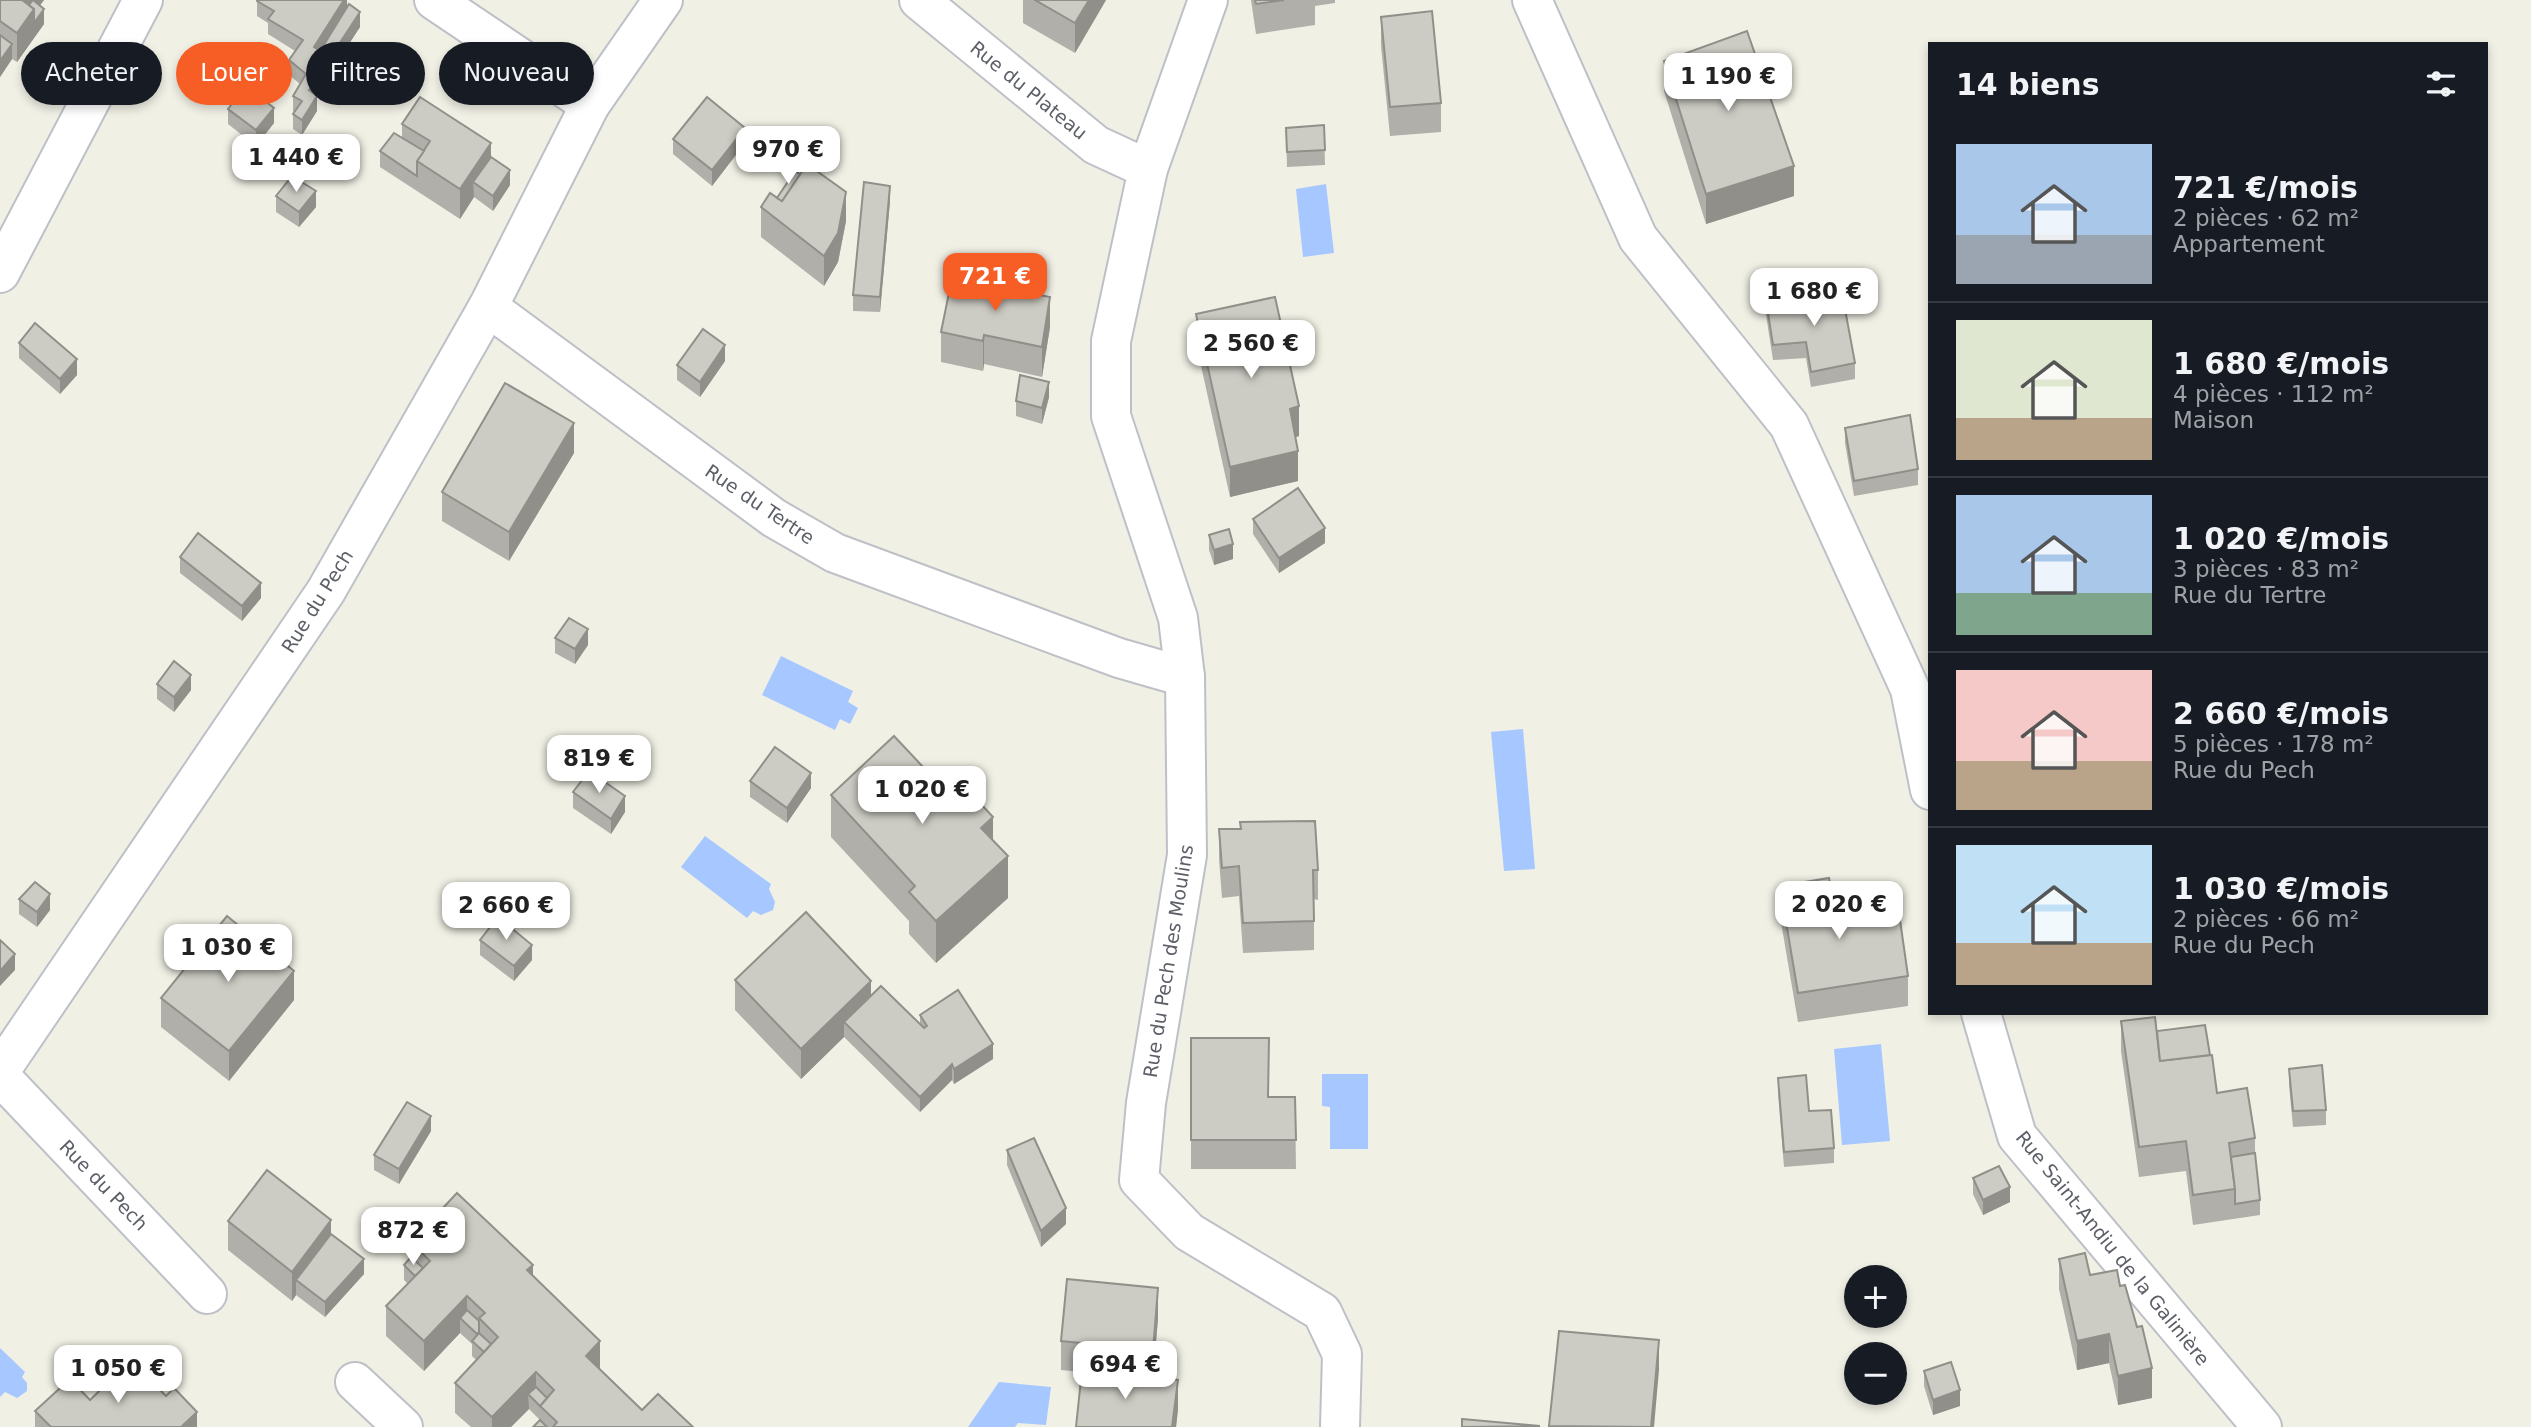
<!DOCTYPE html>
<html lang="fr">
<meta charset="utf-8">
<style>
:root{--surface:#171b24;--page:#242831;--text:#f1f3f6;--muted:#9ea1a6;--line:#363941;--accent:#f65e25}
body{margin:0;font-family:"DejaVu Sans",sans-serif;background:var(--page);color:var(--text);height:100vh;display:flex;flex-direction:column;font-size:26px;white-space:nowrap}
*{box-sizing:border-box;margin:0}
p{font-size:23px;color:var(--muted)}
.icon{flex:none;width:38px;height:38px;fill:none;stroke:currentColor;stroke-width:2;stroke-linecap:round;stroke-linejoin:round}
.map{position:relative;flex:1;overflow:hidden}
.sheet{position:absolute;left:1928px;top:42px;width:560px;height:973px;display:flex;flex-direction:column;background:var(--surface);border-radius:0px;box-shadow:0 4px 10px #0003}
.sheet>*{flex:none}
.hud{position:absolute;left:21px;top:42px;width:665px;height:63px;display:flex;gap:14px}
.buttons{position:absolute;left:1844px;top:1265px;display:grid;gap:14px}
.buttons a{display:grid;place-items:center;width:63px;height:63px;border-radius:50%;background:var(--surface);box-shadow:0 4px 10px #0003;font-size:35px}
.price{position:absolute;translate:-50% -60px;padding:0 16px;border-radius:14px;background:#fff;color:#222;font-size:23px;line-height:46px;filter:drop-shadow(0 2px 4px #0008)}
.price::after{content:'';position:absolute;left:50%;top:42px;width:21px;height:16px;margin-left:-10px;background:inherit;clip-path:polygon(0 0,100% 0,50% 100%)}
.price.current{background:var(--accent);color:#fff}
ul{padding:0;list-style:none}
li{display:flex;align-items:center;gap:21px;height:175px;padding:0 28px}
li+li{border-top:2px solid var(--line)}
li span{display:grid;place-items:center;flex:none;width:196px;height:140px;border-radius:0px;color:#555}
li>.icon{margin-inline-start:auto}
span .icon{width:84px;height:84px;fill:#fffc;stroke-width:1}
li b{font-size:30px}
h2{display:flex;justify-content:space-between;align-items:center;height:84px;padding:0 28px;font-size:30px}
.pill{padding:0 24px;border-radius:32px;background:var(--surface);box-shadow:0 4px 10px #0003;font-size:24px;line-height:63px}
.pill.current{background:var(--accent);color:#fff}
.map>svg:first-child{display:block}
</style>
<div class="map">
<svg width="2531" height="1427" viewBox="0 0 2531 1427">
<rect width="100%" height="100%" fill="#f0f0e5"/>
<!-- water -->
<g fill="#a6c7ff">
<polygon points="1326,184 1334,253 1303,257 1296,189"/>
<polygon points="781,656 853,691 848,702 858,708 850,724 840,719 835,730 762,695"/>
<polygon points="1523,729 1535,869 1504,871 1491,732"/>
<polygon points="705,836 771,884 769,889 775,902 773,910 761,915 753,911 747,918 681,867"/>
<polygon points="1881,1044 1890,1141 1842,1145 1834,1049"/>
<polygon points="1322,1074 1368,1074 1368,1149 1330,1149 1330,1107 1322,1106"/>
<polygon points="0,1348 25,1372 22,1377 27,1383 27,1391 17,1398 5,1392 0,1397"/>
<polygon points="999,1382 1051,1387 1046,1425 1018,1423 1015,1427 968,1427"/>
</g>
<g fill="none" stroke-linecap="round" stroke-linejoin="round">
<defs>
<g id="minor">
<polyline points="434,0 590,105"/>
<polyline points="919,0 1096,145 1148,169"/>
<polyline points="1208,0 1148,169 1111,341 1111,416 1178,618 1185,677 1187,855 1146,1103 1139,1180 1189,1232 1322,1312 1342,1354 1340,1427"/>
<polyline points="1532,0 1638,238 1789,425 1910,689 1930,790"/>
<polyline points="0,273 143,0"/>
<polyline points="488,307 774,518 835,553 1119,658 1185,677"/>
<polyline points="1981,1013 2017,1136 2262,1427"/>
<polyline points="0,1071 326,591 488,307 590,105 663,0"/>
<polyline points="0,1076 207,1294"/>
<polyline points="355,1382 403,1427"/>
</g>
</defs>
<!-- minor casing -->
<use href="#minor" stroke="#bec0c7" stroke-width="42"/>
<!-- minor -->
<use href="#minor" stroke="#fff" stroke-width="38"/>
</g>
<!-- wall -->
<g fill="#b0afa9">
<polygon points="0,0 44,0 40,5 44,24 17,62 12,59 0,77"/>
<polygon points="347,0 347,8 360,27 316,95 317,111 302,135 293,129 293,114 294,112 293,111 293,96 300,84 289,75 289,60 295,51 268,34 268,23 257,16 257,1"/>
<polygon points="1023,0 1106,0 1075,53 1023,23"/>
<polygon points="1251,0 1335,0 1335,3 1315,6 1315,25 1256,34"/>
<polygon points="1381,17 1441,103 1441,132 1390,136 1381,46"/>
<polygon points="1664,61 1794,196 1706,224 1664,91"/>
<polygon points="228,109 274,123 256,146 228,124"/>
<polygon points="402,124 491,157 510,185 493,211 474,197 460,219 380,167 380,151 402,138"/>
<polygon points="1324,125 1325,165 1287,167 1286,128"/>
<polygon points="673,139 745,143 712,186 673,154"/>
<polygon points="276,196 316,207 299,227 276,212"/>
<polygon points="890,201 880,312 853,311 853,295"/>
<polygon points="761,207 846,221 838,262 824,286 761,237"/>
<polygon points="1766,300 1855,363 1855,379 1811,387 1806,358 1773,360 1766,315"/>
<polygon points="1196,314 1299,436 1296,437 1298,481 1230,497 1196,343"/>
<polygon points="1050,327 1042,377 984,364 983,371 941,362 941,332"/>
<polygon points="19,343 77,375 60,394 19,358"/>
<polygon points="725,361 700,397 677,380 677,365"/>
<polygon points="1049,397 1042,424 1016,416 1016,401"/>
<polygon points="1845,428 1918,469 1918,485 1854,496 1845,443"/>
<polygon points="574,453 509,561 442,521 442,492"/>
<polygon points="1253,519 1325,543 1279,573 1253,534"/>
<polygon points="1209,535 1233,559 1214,565 1209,550"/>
<polygon points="180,557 261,598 242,621 180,573"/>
<polygon points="555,638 588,645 575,664 555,653"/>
<polygon points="157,684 191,690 174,712 157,699"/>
<polygon points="750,781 811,788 787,823 750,797"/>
<polygon points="940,785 993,841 1008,898 936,963 909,934 909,921 831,837 831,795"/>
<polygon points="573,792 625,812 611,834 573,808"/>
<polygon points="1219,829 1318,870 1318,900 1314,899 1314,950 1243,953 1239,896 1222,898 1219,859"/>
<polygon points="1780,886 1837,922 1908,976 1908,1006 1798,1022 1780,916"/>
<polygon points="19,899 50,910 37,927 19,914"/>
<polygon points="480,940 532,960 514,981 480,955"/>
<polygon points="735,980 871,995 920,1024 920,1015 993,1059 954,1084 952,1080 920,1112 844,1037 801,1079 735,1010"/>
<polygon points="161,998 294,1000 229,1081 161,1027"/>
<polygon points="2121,1021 2157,1031 2210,1055 2217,1093 2255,1138 2255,1153 2260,1200 2260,1215 2193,1225 2186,1171 2139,1177 2121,1051"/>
<polygon points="1191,1038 1269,1097 1295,1097 1296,1169 1191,1169"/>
<polygon points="2289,1069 2326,1110 2326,1125 2293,1127 2289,1085"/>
<polygon points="1778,1078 1809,1111 1834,1148 1834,1163 1784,1167 1778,1093"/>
<polygon points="431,1131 399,1184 374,1170 374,1155"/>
<polygon points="1007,1150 1066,1224 1041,1247 1007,1165"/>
<polygon points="1973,1178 2010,1202 1983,1215 1973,1194"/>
<polygon points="228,1221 331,1234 364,1274 325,1317 296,1295 292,1301 228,1250"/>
<polygon points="411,1242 533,1276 600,1370 642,1410 693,1427 533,1427 540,1420 529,1409 511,1427 471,1427 455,1413 455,1383 476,1360 472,1356 472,1344 460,1333 424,1371 386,1336 386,1306 408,1284 404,1280 404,1265 411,1257"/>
<polygon points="2059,1259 2090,1275 2120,1286 2137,1327 2152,1398 2118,1405 2109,1363 2077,1370 2059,1289"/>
<polygon points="1158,1318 1153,1377 1178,1409 1176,1427 1076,1427 1081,1372 1061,1370 1061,1341"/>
<polygon points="1924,1371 1960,1406 1933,1415 1924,1386"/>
<polygon points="90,1400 197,1427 35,1427 35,1411"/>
</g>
<!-- shaded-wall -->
<g fill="#908f89">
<polygon points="22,0 44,0 34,13 44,9 44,24 17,62 17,33"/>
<polygon points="344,0 347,0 347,12 314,62 314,47"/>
<polygon points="1089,0 1106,0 1075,53 1075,23"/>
<polygon points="360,12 360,27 309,105 309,90"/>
<polygon points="12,44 12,59 0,77 0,61"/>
<polygon points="317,96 317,111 302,135 302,120"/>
<polygon points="274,108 274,123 256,146 256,130"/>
<polygon points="745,128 745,143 712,186 712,170"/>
<polygon points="491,143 491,172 473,182 474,197 460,219 460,189"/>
<polygon points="1794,166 1794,196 1706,224 1706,194"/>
<polygon points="510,170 510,185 493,211 493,196"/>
<polygon points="890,186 890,201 880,312 880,297"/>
<polygon points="316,191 316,207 299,227 299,212"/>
<polygon points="846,192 846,221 838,262 824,286 824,256"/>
<polygon points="1050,297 1050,327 1042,377 1042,347"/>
<polygon points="984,335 984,364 983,371 983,341"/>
<polygon points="725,345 725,361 700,397 700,382"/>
<polygon points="77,359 77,375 60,394 60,379"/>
<polygon points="1049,382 1049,397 1042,424 1042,408"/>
<polygon points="1299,406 1299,436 1290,439 1290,409"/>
<polygon points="574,423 574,453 509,561 509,532"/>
<polygon points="1298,451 1298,481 1230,497 1230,467"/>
<polygon points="1325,528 1325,543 1279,573 1279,558"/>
<polygon points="1233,544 1233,559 1214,565 1214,550"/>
<polygon points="261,583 261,598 242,621 242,606"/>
<polygon points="588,629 588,645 575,664 575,649"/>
<polygon points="191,675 191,690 174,712 174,697"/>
<polygon points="811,773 811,788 787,823 787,808"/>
<polygon points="625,796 625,812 611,834 611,819"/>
<polygon points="993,817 993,859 981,828"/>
<polygon points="1008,856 1008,898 936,963 936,921"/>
<polygon points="50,894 50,910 37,927 37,912"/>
<polygon points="532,945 532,960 514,981 514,966"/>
<polygon points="15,954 15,970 0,986 0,971"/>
<polygon points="294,971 294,1000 229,1081 229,1051"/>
<polygon points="871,981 871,1011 844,1022 844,1037 801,1079 801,1049"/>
<polygon points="993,1044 993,1059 954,1084 954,1069"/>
<polygon points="952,1064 952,1080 920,1112 920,1097"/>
<polygon points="431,1116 431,1131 399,1184 399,1169"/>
<polygon points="2010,1187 2010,1202 1983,1215 1983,1200"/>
<polygon points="1066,1208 1066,1224 1041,1247 1041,1231"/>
<polygon points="331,1220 331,1249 296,1280 296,1295 292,1301 292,1272"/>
<polygon points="364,1259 364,1274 325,1317 325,1302"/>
<polygon points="533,1265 533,1294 527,1270"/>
<polygon points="1158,1288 1158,1318 1153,1379 1153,1350"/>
<polygon points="467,1296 467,1324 460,1318 460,1333 424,1371 424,1341"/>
<polygon points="2109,1334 2109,1363 2077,1370 2077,1341"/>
<polygon points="1659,1340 1659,1370 1654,1427 1651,1427"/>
<polygon points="600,1341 600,1370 586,1356"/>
<polygon points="2152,1368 2152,1398 2118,1405 2118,1376"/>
<polygon points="536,1372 536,1401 528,1394 529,1409 511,1427 492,1427 492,1417"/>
<polygon points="1178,1380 1178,1409 1176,1427 1172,1427"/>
<polygon points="1960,1390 1960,1406 1933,1415 1933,1400"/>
<polygon points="197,1412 197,1427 181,1427"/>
</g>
<!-- building -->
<g fill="#cdccc4" stroke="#908f89" stroke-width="2">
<polygon points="0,0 22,0 34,9 17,33 0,21"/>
<polygon points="33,0 44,9 34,23 34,9 29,5"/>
<polygon points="257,0 344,0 314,47 320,51 349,4 360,12 309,90 317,96 302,120 293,114 302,101 293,96 306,74 289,60 303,40 268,19 274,11 257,1"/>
<polygon points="1035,0 1089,0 1075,23"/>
<polygon points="1255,0 1284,0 1256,4"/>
<polygon points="1432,11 1441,103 1390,107 1381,17"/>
<polygon points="1747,31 1794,166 1706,194 1664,61"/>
<polygon points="0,35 12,44 0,61"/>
<polygon points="246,86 274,108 256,130 228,109"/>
<polygon points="420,97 491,143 460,189 417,161 430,141 402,124"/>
<polygon points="707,97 745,128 712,170 673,139"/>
<polygon points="1324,125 1325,150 1287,152 1286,128"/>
<polygon points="394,133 424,151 417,161 417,176 380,151"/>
<polygon points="491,157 510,170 493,196 473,182"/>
<polygon points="807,164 846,192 838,233 824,256 761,207 770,193 782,201"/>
<polygon points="795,171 800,174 782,201 777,198"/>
<polygon points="292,176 316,191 299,212 276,196"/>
<polygon points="864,182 890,186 880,297 853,295"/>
<polygon points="952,278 1050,297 1042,347 984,335 983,341 941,332"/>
<polygon points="1842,293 1855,363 1811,372 1806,342 1773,345 1766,300"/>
<polygon points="1275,297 1299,406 1290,409 1298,451 1230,467 1196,314"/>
<polygon points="35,323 77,359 60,379 19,343"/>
<polygon points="703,329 725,345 700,382 677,365"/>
<polygon points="1020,375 1049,382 1042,408 1016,401"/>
<polygon points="505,383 574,423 509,532 442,492"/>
<polygon points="1910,415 1918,469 1854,481 1845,428"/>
<polygon points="1298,488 1325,528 1279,558 1253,519"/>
<polygon points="1229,529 1233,544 1214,550 1209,535"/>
<polygon points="198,533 261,583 242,606 180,557"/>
<polygon points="569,618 588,629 575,649 555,638"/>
<polygon points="174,661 191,675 174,697 157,684"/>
<polygon points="894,736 940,785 953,774 993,817 981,828 1008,856 936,921 909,892 915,886 831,795"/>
<polygon points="775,747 811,773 787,808 750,781"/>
<polygon points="589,771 625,796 611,819 573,792"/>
<polygon points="1315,821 1318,870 1313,870 1314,921 1243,923 1239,866 1222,868 1219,829 1241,829 1240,822"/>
<polygon points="1829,878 1837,922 1899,913 1908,976 1798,993 1780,886"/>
<polygon points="35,882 50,894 37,912 19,899"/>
<polygon points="806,912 871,981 801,1049 735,980"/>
<polygon points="227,916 294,971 229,1051 161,998"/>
<polygon points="498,917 532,945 514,966 480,940"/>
<polygon points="0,940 15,954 0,971"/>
<polygon points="881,986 924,1028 927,1026 920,1015 958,990 993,1044 954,1069 952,1064 920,1097 844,1022"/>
<polygon points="2155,1017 2160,1061 2212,1055 2217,1093 2247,1088 2255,1138 2229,1143 2235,1189 2193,1195 2186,1141 2139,1147 2121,1021"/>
<polygon points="2205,1025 2210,1055 2160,1061 2157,1031"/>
<polygon points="1191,1038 1269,1038 1268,1097 1295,1097 1296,1140 1191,1140"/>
<polygon points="2322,1065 2326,1110 2293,1111 2289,1069"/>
<polygon points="1806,1075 1809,1111 1831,1110 1834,1148 1784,1152 1778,1078"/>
<polygon points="407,1102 431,1116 399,1169 374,1155"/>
<polygon points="1034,1138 1066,1208 1041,1231 1007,1150"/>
<polygon points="2255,1153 2260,1200 2235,1204 2235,1189 2231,1157"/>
<polygon points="1999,1166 2010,1187 1983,1200 1973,1178"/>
<polygon points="267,1170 331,1220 292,1272 228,1221"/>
<polygon points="457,1193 533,1265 527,1270 600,1341 586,1356 642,1410 658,1394 693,1427 553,1427 557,1422 540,1406 554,1390 536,1372 492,1417 455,1383 498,1337 479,1318 485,1313 467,1296 424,1341 386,1306 430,1261 411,1242"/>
<polygon points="331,1234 364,1259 325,1302 296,1280"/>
<polygon points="2085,1253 2090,1275 2117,1270 2120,1286 2125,1285 2137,1327 2142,1326 2152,1368 2118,1376 2109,1334 2077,1341 2059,1259"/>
<polygon points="411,1257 423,1268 415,1276 404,1265"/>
<polygon points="1067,1279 1158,1288 1153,1350 1061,1341"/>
<polygon points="467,1310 479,1321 479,1332 477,1334 460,1318"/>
<polygon points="1559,1331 1659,1340 1651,1427 1549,1426"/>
<polygon points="479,1333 491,1344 484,1352 472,1341"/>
<polygon points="131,1360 166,1396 174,1388 197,1412 181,1427 51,1427 35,1411 70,1379 90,1400"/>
<polygon points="1951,1362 1960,1390 1933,1400 1924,1371"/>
<polygon points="1082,1370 1178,1380 1172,1427 1076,1427"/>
<polygon points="536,1387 547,1398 540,1406 528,1394"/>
<polygon points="1462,1419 1540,1426 1462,1427"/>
<polygon points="540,1420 547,1427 533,1427"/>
</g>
<g text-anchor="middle" stroke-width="5" stroke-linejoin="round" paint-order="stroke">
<!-- street labels -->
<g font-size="19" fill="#5c5f67" stroke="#fff">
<text transform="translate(1029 90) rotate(39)" y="7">Rue du Plateau</text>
<text transform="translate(760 504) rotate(34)" y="7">Rue du Tertre</text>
<text transform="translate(317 601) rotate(-58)" y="7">Rue du Pech</text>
<text transform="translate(1168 961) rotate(-81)" y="7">Rue du Pech des Moulins</text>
<text transform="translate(104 1185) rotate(46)" y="7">Rue du Pech</text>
<text transform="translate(2113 1248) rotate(51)" y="7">Rue Saint-Andiu de la Galinière</text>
</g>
</g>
</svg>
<div class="buttons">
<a>+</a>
<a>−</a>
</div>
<b class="price" style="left:1728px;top:113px">1 190 €</b>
<b class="price" style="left:788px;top:186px">970 €</b>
<b class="price" style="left:296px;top:194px">1 440 €</b>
<b class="price current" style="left:995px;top:313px">721 €</b>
<b class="price" style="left:1814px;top:328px">1 680 €</b>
<b class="price" style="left:1251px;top:380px">2 560 €</b>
<b class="price" style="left:599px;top:795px">819 €</b>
<b class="price" style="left:922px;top:826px">1 020 €</b>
<b class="price" style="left:1839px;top:941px">2 020 €</b>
<b class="price" style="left:506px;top:942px">2 660 €</b>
<b class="price" style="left:228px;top:984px">1 030 €</b>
<b class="price" style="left:413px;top:1267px">872 €</b>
<b class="price" style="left:1125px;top:1401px">694 €</b>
<b class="price" style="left:118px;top:1405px">1 050 €</b>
<div class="hud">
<a class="pill">Acheter</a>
<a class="pill current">Louer</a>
<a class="pill">Filtres</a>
<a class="pill">Nouveau</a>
</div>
<section class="sheet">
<h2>14 biens<svg class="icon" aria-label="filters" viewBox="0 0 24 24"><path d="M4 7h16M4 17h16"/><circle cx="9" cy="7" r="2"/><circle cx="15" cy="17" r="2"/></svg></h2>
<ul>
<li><span style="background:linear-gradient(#a9c7e8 65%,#9aa5b1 0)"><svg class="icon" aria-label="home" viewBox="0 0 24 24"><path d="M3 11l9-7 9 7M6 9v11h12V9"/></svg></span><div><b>721 €/mois</b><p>2 pièces · 62 m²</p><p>Appartement</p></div></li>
<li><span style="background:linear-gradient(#dfe7d0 70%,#b9a48a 0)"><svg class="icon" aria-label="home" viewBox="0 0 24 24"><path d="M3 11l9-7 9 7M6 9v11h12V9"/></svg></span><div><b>1 680 €/mois</b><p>4 pièces · 112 m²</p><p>Maison</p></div></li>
<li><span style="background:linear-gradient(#a9c7e8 70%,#7fa58c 0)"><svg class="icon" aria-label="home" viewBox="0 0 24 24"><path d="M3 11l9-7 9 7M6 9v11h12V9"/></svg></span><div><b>1 020 €/mois</b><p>3 pièces · 83 m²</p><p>Rue du Tertre</p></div></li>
<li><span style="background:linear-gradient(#f6c9c9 65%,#b9a48a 0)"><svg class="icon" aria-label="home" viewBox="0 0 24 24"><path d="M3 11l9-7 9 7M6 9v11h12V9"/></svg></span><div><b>2 660 €/mois</b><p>5 pièces · 178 m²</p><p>Rue du Pech</p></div></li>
<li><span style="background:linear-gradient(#bfe0f5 70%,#b9a48a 0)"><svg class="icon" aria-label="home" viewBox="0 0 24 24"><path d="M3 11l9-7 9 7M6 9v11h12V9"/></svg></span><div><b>1 030 €/mois</b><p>2 pièces · 66 m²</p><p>Rue du Pech</p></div></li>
</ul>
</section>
</div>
